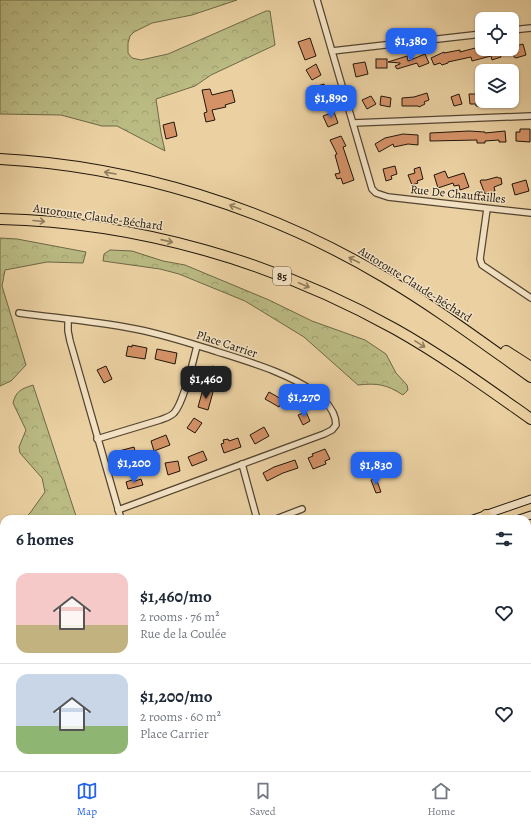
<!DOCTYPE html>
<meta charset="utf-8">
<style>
:root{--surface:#fff;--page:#f2f2f3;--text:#1f2937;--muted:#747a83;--line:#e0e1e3;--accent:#2563eb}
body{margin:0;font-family:Alegreya,serif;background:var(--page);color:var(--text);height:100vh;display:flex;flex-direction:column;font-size:15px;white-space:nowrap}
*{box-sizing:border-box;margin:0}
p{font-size:13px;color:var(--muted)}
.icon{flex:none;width:22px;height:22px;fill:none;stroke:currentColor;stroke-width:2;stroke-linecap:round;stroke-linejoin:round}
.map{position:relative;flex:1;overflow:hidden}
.drawer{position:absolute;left:0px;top:515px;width:531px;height:256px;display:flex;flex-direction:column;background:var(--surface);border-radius:12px 12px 0 0;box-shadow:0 1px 3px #0004}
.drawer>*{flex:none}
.controls{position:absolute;left:475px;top:12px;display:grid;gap:8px}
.controls a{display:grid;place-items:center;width:44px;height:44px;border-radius:8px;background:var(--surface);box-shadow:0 1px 3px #0004;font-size:20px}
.price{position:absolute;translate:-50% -34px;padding:0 9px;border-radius:8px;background:var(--accent);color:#fff;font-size:13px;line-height:26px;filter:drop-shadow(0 1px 2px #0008)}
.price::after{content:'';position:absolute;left:50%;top:24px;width:12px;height:9px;margin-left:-6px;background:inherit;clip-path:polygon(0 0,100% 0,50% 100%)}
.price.on{background:#222;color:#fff}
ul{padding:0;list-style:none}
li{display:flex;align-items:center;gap:12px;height:100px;padding:0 16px}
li+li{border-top:1px solid var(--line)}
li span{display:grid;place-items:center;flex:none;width:112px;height:80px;border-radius:12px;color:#555}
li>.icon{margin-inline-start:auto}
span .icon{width:48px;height:48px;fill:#fffc;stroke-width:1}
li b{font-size:17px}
h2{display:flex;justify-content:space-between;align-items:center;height:48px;padding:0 16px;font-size:17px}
.menu{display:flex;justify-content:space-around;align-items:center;height:56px;border-top:1px solid var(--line);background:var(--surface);font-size:11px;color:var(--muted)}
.menu a{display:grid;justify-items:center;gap:2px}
.menu .on{color:var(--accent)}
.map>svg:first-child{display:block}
</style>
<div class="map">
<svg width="531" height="771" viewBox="0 0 531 771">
<defs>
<pattern id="forest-crowns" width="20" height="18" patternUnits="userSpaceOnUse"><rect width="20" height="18" fill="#baba83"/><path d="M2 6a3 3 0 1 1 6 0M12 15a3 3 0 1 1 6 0" fill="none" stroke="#a09f70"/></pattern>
</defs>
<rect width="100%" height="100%" fill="#ebd1a2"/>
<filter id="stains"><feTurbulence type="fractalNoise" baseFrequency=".005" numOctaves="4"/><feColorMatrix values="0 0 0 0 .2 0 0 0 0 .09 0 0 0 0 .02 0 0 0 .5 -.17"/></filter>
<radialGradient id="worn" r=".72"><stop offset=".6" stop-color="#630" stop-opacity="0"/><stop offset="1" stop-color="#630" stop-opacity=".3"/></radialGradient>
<!-- forest -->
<g fill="url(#forest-crowns)" stroke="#6d6846">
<polygon points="0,0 237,0 192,15 152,23 134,32 130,36 128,43 128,53 132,58 141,60 168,54 266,11 270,11 275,45 211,75 195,86 156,99 161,133 165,151 117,126 102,126 61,115 0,114"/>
<polygon points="0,238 17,239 86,252 83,263 47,262 5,270 2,286 26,365 11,381 0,386"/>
<path d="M110,250L132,251L163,261L185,265L269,300L312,321L365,340L386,354L396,373L407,385L408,390L403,395C386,384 377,383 358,385L304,337L245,301L179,274L160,269L103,261L104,254Z"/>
<path d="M33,385L77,519H24L30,513L45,492L42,478L20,453L19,447L26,430L13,403C16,391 21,389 33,385Z"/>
</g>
<!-- building -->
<g fill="#d59267" stroke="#20160a">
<polygon points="310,38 316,56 305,60 298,42"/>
<polygon points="523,44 526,55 516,58 514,57 513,47"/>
<polygon points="479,47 480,52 489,49 499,49 501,57 492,60 491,56 472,61 471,57 448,62 448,63 442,65 440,63 434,65 431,58 444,52 444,53 460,50 460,52"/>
<polygon points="425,54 429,63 419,67 417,63 397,69 395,66 400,64 400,63 388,62 407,56 408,61"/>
<rect x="376" y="59" width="11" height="9"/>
<polygon points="365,62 368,74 356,77 353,64"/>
<polygon points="316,64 321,75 312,80 306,70"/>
<polygon points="324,84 331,101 321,105 314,87"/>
<polygon points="210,89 212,95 232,90 235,102 225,105 226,107 212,110 215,120 206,122 204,113 207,112 202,90"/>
<polygon points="427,93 429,100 424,102 425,104 419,107 418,106 402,106 402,98 414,97"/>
<polygon points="459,94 462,104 454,106 451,97"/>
<polygon points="469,94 481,94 482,106 476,106 476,104 470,104"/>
<polygon points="371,96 376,104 367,109 362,100"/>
<polygon points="381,96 391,98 390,107 380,105"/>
<polygon points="334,112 338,123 328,127 323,116"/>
<polygon points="174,122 177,136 166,139 163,125"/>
<polygon points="520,129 530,129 530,142 516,141 516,132 520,132"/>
<polygon points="469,131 485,132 485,133 505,131 506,142 499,142 499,140 485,141 485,143 477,143 477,140 430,141 430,133"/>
<polygon points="403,134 418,135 418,145 408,144 394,147 393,144 379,152 375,144 385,138"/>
<polygon points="341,136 346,146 343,147 354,180 343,184 341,178 337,179 335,174 340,173 335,155 337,154 330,140"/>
<polygon points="395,166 397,174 391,176 392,179 386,181 383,169"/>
<polygon points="420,167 423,179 417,181 418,183 412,185 408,175 415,173 414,169"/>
<polygon points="445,171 448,178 464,173 469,187 460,190 459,185 454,186 453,183 438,188 434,175"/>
<polygon points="497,177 499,178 501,178 502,184 494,187 495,191 485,194 480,181 481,180 486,180"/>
<polygon points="526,180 529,191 515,195 512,184"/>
<polygon points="132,345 147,348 145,359 126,356 128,346 132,347"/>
<polygon points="157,349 177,353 175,364 155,359"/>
<polygon points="106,366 112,379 104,383 97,370"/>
<polygon points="212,366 222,369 220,377 210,374"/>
<polygon points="203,389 213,392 208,410 198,407"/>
<polygon points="269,392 283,400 279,407 265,399"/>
<polygon points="306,412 310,421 303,425 298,415"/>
<polygon points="194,418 202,423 195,433 187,428"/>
<polygon points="264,427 269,436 255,444 250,435"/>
<polygon points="166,435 170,445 154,451 151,441"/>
<polygon points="238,438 241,447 224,453 221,444 224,443 223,440 228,439 229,441"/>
<polygon points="134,447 136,455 121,459 119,451"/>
<polygon points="325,449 330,459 325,461 326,464 313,469 308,458 313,456 312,454"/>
<polygon points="203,451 207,460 192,466 188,457"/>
<polygon points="295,460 298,468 283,473 267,481 263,473 274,467"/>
<polygon points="178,461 180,471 168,475 165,463"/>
<polygon points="376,478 381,492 376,493 371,480"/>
<polygon points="135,479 135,481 141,479 143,485 128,489 126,482"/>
</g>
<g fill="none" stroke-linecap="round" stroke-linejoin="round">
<defs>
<g id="street">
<polyline points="317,0 372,189 376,193 388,197 531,213"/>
<polyline points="512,30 531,28"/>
<polyline points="332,51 482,34"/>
<polyline points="353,123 531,116"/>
<polyline points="487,209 480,259 482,265 531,298"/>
<path d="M19,313C56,318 93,321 130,328C160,333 189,343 218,352C250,362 298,376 323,399C330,406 336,414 336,425L332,430L324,434L118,510"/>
<polyline points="68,319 68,331 70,341 121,519"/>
<path d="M97,439L160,420C165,418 170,417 174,413C184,402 193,361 197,346"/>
<polyline points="242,464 257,519"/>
<polyline points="276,519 302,509"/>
</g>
<g id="secondary">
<polyline points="473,519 531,499"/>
<polyline points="519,519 531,515"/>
<polyline points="0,713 4,711"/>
</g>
<g id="highway">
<path d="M0,159C134,166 268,208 384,277C435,307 483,343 531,377"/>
<path d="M0,219C138,222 275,262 395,329C443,356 487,388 531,419"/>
<polyline points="506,351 531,367"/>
<polyline points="486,515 488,519"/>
<polyline points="527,629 531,638"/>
</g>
</defs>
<!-- street casing -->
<use href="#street" stroke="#534530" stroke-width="8"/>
<!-- secondary casing -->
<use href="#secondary" stroke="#20160a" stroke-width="9"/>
<!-- highway casing -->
<use href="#highway" stroke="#20160a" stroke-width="12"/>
<!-- street -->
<use href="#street" stroke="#f2e1c3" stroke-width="5.5"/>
<!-- secondary -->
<use href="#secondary" stroke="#f2e1c3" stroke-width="7"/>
<!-- highway -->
<use href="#highway" stroke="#ebd1a2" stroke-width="10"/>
</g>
<!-- one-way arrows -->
<defs><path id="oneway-shaft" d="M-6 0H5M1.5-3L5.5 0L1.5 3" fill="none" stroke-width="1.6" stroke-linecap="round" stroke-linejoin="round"/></defs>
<g stroke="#907d5e">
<use href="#oneway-shaft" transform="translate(110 173) rotate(-170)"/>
<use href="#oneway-shaft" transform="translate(235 207) rotate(-159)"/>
<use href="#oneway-shaft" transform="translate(39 221) rotate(5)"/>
<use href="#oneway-shaft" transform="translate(167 241) rotate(13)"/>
<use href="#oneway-shaft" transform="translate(354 260) rotate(-153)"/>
<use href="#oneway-shaft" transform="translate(304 285) rotate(23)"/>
<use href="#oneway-shaft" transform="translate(420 344) rotate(31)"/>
</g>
<g text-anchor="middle" stroke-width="3" stroke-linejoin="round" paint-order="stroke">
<!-- shield labels -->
<rect fill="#f2e1c3" stroke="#5f5342" stroke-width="1" x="273" y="267" width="18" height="18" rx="3"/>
<g font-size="11" font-weight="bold" fill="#20160a">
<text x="282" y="280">85</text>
</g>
<!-- street labels -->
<g font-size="12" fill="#20160a" stroke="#f2e1c3">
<text transform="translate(458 194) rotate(6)" y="4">Rue De Chauffailles</text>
<text transform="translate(98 217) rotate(8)" y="4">Autoroute Claude-Béchard</text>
<text transform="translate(415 284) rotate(32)" y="4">Autoroute Claude-Béchard</text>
<text transform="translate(227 344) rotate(18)" y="4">Place Carrier</text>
</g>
</g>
<rect width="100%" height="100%" filter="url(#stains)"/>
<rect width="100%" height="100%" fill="url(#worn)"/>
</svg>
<div class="controls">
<a><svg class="icon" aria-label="locate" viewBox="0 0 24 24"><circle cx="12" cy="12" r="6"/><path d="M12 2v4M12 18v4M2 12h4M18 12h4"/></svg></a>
<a><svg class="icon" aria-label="layers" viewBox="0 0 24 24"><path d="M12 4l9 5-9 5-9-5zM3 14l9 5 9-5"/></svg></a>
</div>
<b class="price" style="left:411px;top:62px">$1,380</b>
<b class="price" style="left:331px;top:119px">$1,890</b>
<b class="price on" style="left:206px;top:400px">$1,460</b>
<b class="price" style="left:304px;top:418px">$1,270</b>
<b class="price" style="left:134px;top:484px">$1,200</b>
<b class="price" style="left:376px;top:486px">$1,830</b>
<section class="drawer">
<h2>6 homes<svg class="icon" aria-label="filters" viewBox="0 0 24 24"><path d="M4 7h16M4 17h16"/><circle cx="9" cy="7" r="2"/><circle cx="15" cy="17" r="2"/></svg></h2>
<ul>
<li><span style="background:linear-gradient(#f6c9c9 65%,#c2b280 0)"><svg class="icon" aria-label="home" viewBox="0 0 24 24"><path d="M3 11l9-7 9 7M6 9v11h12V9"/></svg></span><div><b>$1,460/mo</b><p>2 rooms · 76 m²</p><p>Rue de la Coulée</p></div><svg class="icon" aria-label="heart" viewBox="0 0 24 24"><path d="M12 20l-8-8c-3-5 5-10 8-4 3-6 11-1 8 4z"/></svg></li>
<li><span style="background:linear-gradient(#c9d6e8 65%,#8fb573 0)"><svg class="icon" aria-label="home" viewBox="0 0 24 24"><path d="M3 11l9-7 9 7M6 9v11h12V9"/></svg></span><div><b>$1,200/mo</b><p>2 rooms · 60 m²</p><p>Place Carrier</p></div><svg class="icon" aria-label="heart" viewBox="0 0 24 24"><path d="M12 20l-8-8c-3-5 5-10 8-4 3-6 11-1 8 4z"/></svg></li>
</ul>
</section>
</div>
<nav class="menu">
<a class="on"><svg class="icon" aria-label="map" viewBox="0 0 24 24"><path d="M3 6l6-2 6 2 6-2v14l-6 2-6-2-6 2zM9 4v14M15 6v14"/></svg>Map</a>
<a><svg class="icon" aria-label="saved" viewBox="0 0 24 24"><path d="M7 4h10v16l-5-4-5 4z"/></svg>Saved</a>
<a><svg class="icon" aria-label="home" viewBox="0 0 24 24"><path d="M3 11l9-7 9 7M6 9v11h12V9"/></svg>Home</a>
</nav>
